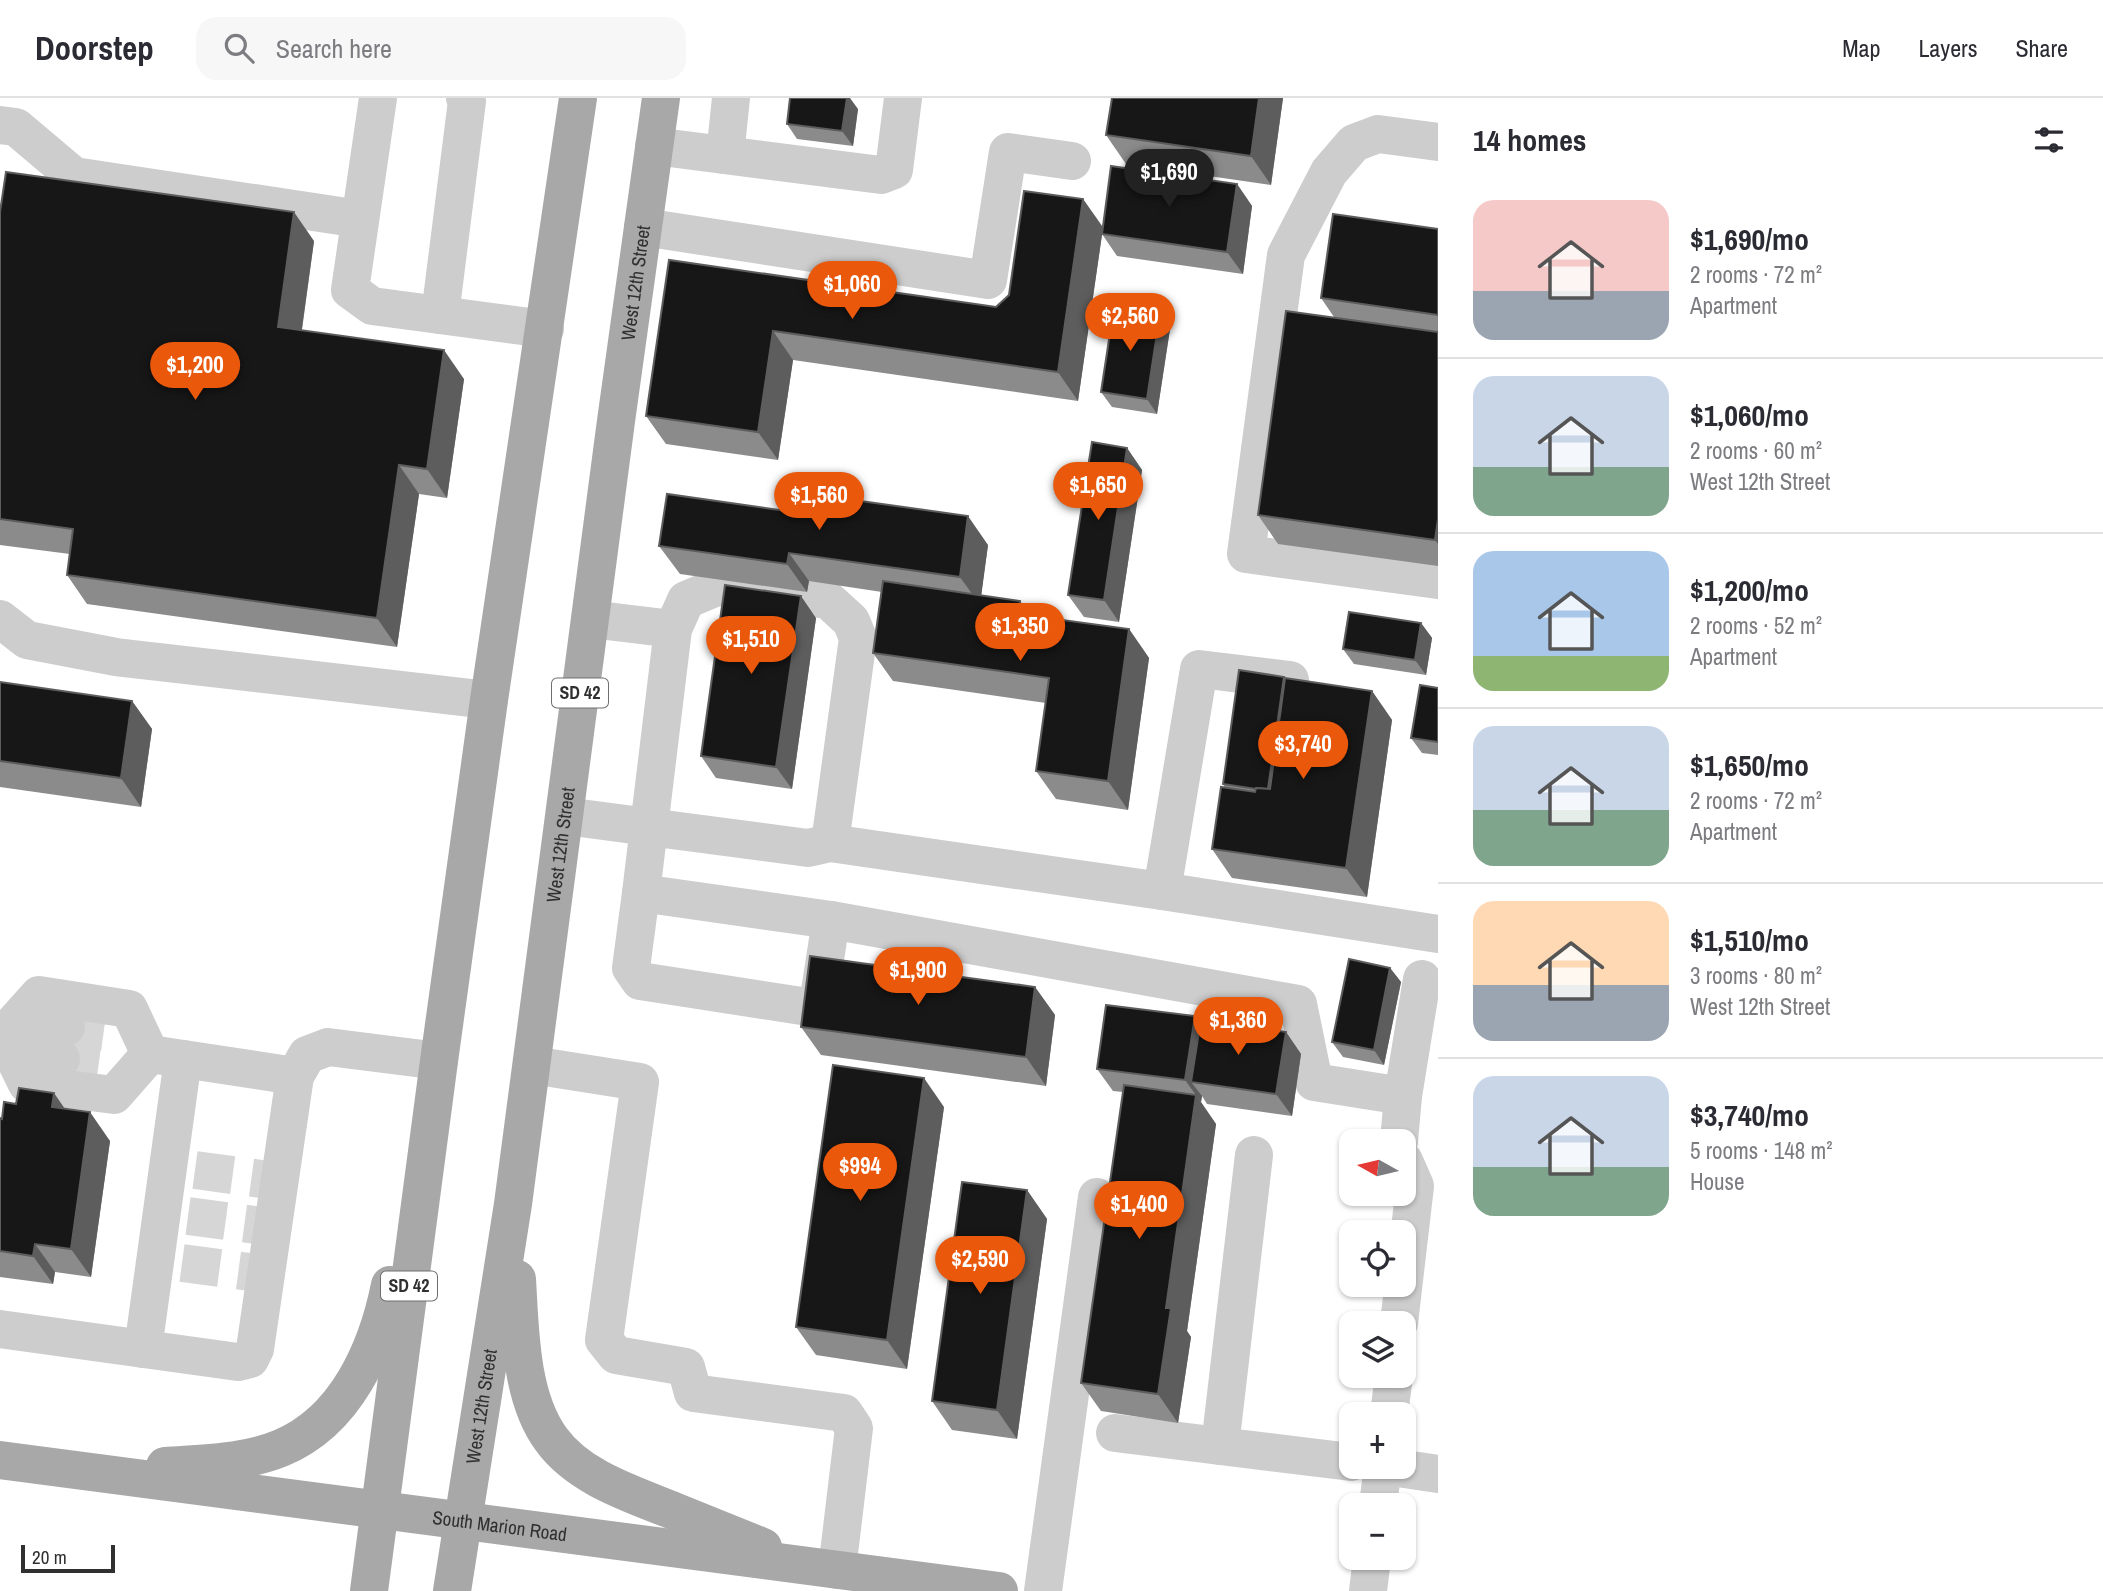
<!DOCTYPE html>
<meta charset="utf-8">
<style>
:root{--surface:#fff;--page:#f7f7f7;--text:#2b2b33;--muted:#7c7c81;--line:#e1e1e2;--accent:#ea580c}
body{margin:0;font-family:"Archivo Narrow",sans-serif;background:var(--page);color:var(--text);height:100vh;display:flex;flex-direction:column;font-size:26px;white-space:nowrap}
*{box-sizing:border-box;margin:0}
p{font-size:23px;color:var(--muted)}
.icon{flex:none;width:38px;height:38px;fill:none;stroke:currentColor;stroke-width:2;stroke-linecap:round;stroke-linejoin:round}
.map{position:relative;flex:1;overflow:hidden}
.panel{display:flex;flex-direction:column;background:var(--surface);width:665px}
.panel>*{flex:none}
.needle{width:46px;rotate:278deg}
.tools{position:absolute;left:1339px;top:1031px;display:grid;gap:14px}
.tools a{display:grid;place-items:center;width:77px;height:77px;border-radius:14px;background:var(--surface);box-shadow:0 2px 5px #0004;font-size:35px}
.scale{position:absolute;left:21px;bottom:18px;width:94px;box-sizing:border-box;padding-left:7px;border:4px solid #303030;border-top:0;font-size:19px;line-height:24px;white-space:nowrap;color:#303030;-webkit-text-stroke:5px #fff;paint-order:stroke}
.price{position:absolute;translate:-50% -60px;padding:0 16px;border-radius:24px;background:var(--accent);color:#fff;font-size:23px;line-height:46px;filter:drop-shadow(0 2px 4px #0008)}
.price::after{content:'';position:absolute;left:50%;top:42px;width:21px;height:16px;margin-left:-10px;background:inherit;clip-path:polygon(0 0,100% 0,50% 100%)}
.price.on{background:#222;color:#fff}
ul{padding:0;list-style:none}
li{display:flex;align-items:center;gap:21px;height:175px;padding:0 35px}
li+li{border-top:2px solid var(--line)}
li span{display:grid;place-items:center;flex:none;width:196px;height:140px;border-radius:21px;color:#555}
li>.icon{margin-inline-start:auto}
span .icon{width:84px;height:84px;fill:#fffc;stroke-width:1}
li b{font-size:30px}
h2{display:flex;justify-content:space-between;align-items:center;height:84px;padding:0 35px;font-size:30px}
header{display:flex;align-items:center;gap:42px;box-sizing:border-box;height:98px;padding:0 35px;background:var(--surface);border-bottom:2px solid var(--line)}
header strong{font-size:33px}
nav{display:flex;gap:38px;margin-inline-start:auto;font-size:24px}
.search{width:490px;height:63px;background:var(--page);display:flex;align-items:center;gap:18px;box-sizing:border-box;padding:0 24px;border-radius:21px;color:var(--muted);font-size:26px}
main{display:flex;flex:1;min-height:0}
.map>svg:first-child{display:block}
</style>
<header>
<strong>Doorstep</strong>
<div class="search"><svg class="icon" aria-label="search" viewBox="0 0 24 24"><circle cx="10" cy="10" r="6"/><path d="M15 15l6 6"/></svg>Search here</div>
<nav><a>Map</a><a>Layers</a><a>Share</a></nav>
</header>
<main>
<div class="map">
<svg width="1438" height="1493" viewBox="0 0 1438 1493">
<rect width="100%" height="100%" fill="#fff"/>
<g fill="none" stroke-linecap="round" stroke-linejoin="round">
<!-- minor-tunnel -->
<g stroke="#d6d6d6" stroke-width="38" stroke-dasharray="38 19" stroke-linecap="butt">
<polyline points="66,929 110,935"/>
<polyline points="61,961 105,967"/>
<polyline points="195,1072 269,1082"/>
<polyline points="188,1118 263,1128"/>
<polyline points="182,1165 257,1175"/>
</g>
<!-- minor -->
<g stroke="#cdcdcd" stroke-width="38">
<polyline points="378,0 350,192 372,208 545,231"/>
<polyline points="0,27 16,29 74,78 360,121"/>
<polyline points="1438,44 1378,36 1354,45 1329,74 1286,157 1246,456 1438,482"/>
<polyline points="654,48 881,77 894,72 903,0"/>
<polyline points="725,57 731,0"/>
<polyline points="643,129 988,182 1008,54 1072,63"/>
<polyline points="440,217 467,3 465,0"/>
<polyline points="0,521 27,542 116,559 489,602"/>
<polyline points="590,521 673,531"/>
<polyline points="565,718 808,750 830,745 858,540 851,523 828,502 717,489 686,502 673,531 641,795 831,822 1298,906 1314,984 1403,998 1399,1043"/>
<polyline points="830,745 1162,793 1199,571 1290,582"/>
<polyline points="1162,793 1438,836"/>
<polyline points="641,795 631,870 640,883 808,909 819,900 831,822"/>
<polyline points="17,923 66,929"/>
<polyline points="0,937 3,937 27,986 114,997 150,956 295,978"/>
<polyline points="3,937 39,897 129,911 150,956"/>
<polyline points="12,955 61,961"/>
<polyline points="532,967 640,984 604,1242 616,1257 686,1269 693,1295 844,1315 854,1330 837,1472"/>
<polyline points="1403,998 1422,881"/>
<polyline points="1254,1057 1220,1348 1351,1364"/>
<polyline points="1399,1225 1415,1088 1404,1063"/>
<polyline points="0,1231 238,1264 250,1261 255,1251 295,978 307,957 328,949 439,963"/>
<polyline points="143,1251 183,961"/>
<polyline points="1389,1316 1394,1278"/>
<polyline points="1115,1335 1220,1348"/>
<polyline points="1384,1368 1438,1376"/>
<polyline points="1378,1407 1383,1368"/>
<polyline points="1043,1493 1097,1099"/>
<polyline points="1368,1493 1372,1460"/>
</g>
<!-- major -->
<g stroke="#a8a8a8" stroke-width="38">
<path d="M517,1181C520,1231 520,1299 551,1341C579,1380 632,1396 674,1413C704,1425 733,1437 763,1449"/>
<path id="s1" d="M0,1362L999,1493"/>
<path d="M165,1368C204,1365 245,1365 281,1350C346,1323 377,1252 390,1187"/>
<polyline points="369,1493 439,963 489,602 578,0"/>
<path id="s2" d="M452,1493L513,1106L616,323L661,0"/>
</g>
</g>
<!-- wall -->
<g fill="#8b8b8b">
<polygon points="1112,0 1283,0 1271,87 1126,66 1106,37"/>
<polygon points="858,11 853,48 797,41 787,26"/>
<polygon points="1237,86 1252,108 1243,176 1117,158 1102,136 1078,303 793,262 778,362 666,346 646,318 669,162 996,209 1009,197 1083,101 1103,129"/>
<polygon points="0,114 314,143 302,232 464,281 447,400 419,396 397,549 87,506 67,477 70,456 0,447"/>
<polygon points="1438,131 1438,468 1278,446 1258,417 1334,219 1321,200"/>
<polygon points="1170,231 1157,316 1112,309 1101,294"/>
<polygon points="1127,350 1142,372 1119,524 1084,519 1068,497"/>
<polygon points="988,447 981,497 1020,503 1030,517 1129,531 1149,560 1128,712 1056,701 1036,673 1046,605 893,583 873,555 882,494 809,483 807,494 680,476 659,448"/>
<polygon points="816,520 792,691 716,680 701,658"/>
<polygon points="1421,525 1432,540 1426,577 1354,566 1343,551"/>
<polygon points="1285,581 1372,593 1392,622 1367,799 1232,780 1212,751 1225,690 1223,686"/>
<polygon points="0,584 132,603 152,631 141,709 0,689"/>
<polygon points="1438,590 1438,657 1422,655 1411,640"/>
<polygon points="1390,870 1401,884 1384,967 1343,959 1332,944"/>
<polygon points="1035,889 1055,917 1046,988 821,957 801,929"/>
<polygon points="1200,926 1286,934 1301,956 1292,1018 1207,1006 1202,998 1201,1004 1216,1026 1187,1233 1191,1239 1178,1325 1101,1313 1081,1285 1123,994 1113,993 1097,971"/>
<polygon points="944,1009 907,1271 816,1257 796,1229"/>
<polygon points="65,1010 110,1043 91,1179 55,1174 53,1186 0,1179 0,1020"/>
<polygon points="1027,1092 1047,1121 1017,1341 952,1332 932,1303"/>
</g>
<!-- shaded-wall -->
<g fill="#5d5d5d">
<polygon points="847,0 850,0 858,11 853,48 842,33"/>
<polygon points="1259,0 1283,0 1271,87 1251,58"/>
<polygon points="1237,86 1252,108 1243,176 1227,154"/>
<polygon points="1083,101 1103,130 1078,303 1058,274"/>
<polygon points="294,114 314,143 298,258 278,229"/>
<polygon points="1160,216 1170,231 1157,316 1147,301"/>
<polygon points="773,233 793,262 778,362 758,334"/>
<polygon points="444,252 464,281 447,400 427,371"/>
<polygon points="1127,350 1142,372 1119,524 1104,502"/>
<polygon points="399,367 419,396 397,549 377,520"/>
<polygon points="968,418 988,447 980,507 960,479"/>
<polygon points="1438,421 1438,446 1435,442"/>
<polygon points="789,455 809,483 807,494 787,466"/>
<polygon points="801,498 816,520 792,691 776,669"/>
<polygon points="1020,503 1040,531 1018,516"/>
<polygon points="1421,525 1432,540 1426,577 1415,562"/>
<polygon points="1129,531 1149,560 1128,712 1108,683"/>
<polygon points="1284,579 1299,601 1283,715 1267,692"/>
<polygon points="1372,593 1392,622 1367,799 1346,770"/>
<polygon points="132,603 152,631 141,709 121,680"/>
<polygon points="1390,870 1401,884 1384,967 1374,952"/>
<polygon points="1035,889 1055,917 1046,988 1026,959"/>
<polygon points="1195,918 1210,940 1191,984 1202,998 1201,1004 1185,982"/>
<polygon points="1286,934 1301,956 1292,1018 1276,996"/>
<polygon points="924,980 944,1009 907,1271 887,1242"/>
<polygon points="54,995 74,1024 52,1009"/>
<polygon points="1196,997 1216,1026 1187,1233 1191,1239 1178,1325 1158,1296 1166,1210"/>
<polygon points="90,1014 110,1043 91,1179 71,1151"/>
<polygon points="1027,1092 1047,1121 1017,1341 997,1312"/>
<polygon points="35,1146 55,1174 53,1186 33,1158"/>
</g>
<!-- building -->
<g fill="#171717" stroke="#5d5d5d" stroke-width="2">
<polygon points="790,0 847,0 842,33 787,26"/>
<polygon points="1112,0 1259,0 1251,58 1106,37"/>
<polygon points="1111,68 1237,86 1227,154 1102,136"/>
<polygon points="6,74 294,114 278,229 444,252 427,371 399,367 377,520 67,477 73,431 0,421 0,114"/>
<polygon points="1024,93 1083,101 1058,274 773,233 758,334 646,318 669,162 996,209 1009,197"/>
<polygon points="1333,116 1438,131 1438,217 1321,200"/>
<polygon points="1114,209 1160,216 1147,301 1101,294"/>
<polygon points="1286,213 1438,234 1438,421 1435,442 1258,417"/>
<polygon points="1092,344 1127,350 1104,502 1068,497"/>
<polygon points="796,394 968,418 960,479 789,455 787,466 659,448 667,396 793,414"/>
<polygon points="883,483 1020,503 1018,516 1129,531 1108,683 1036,673 1049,580 873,555"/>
<polygon points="725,487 801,498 776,669 701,658"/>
<polygon points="1349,514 1421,525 1415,562 1343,551"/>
<polygon points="1239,572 1284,579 1268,691 1256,690 1256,691 1223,686"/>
<polygon points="1285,580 1372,593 1346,770 1212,751 1221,689 1255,694 1256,690 1270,691"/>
<polygon points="0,584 132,603 121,680 0,663"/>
<polygon points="1420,587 1438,590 1438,644 1411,640"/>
<polygon points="810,858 1035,889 1026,959 801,929"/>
<polygon points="1349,861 1390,870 1374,952 1332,944"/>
<polygon points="1106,907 1195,918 1185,982 1097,971"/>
<polygon points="1201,921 1286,934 1276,996 1191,984"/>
<polygon points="833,967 924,980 887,1242 796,1229"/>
<polygon points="1124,987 1196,997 1166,1210 1171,1210 1158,1296 1081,1285"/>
<polygon points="19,990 54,995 52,1009 90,1014 71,1151 35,1146 33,1158 0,1153 0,1020 2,1021 4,1004 16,1006"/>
<polygon points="962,1084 1027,1092 997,1312 932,1303"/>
</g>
<g text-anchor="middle" stroke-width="7" stroke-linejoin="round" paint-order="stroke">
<!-- shield labels -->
<g fill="#fff" stroke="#6e6e6e" stroke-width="2">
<rect x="552" y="580.5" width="56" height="29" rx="5"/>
<rect x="381" y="1173.5" width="56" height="29" rx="5"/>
</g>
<g font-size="18" font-weight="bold" fill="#303030">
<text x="580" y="601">SD 42</text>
<text x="409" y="1194">SD 42</text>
</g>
<!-- street labels -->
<g font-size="19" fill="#303030" stroke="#fff">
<text dy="7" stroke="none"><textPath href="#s2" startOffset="1321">West 12th Street</textPath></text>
<text dy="7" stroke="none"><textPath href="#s2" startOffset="754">West 12th Street</textPath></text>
<text dy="7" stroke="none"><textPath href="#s2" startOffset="187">West 12th Street</textPath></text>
<text dy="7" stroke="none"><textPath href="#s1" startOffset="504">South Marion Road</textPath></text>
</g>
</g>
</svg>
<div class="tools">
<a><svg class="needle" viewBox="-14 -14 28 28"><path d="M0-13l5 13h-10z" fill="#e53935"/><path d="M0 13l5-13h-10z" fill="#7c7c81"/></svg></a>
<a><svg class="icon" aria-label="locate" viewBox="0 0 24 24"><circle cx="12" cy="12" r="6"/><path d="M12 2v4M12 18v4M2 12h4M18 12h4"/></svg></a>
<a><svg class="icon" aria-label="layers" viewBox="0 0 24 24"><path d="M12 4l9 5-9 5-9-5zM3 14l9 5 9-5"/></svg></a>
<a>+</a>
<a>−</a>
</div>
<div class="scale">20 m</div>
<b class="price on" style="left:1169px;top:111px">$1,690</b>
<b class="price" style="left:852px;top:223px">$1,060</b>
<b class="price" style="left:1130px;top:255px">$2,560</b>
<b class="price" style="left:195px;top:304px">$1,200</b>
<b class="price" style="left:1098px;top:424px">$1,650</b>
<b class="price" style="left:819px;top:434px">$1,560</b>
<b class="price" style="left:1020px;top:565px">$1,350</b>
<b class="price" style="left:751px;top:578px">$1,510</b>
<b class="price" style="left:1303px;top:683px">$3,740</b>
<b class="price" style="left:918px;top:909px">$1,900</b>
<b class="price" style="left:1238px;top:959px">$1,360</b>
<b class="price" style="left:860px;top:1105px">$994</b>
<b class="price" style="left:1139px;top:1143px">$1,400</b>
<b class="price" style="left:980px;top:1198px">$2,590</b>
</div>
<section class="panel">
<h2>14 homes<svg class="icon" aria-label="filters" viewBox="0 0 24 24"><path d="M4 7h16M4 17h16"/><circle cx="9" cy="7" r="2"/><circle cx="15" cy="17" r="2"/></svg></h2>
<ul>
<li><span style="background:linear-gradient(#f6c9c9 65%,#9aa5b1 0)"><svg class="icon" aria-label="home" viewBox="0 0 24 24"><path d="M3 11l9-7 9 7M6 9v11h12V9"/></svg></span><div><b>$1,690/mo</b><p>2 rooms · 72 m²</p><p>Apartment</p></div></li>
<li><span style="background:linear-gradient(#c9d6e8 65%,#7fa58c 0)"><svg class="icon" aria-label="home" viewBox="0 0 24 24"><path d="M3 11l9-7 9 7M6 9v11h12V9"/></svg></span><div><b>$1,060/mo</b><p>2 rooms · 60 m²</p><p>West 12th Street</p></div></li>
<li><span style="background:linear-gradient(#a9c7e8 75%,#8fb573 0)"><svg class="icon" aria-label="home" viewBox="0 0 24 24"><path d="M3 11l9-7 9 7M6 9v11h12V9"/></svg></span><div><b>$1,200/mo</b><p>2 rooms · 52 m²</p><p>Apartment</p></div></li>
<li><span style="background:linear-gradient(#c9d6e8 60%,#7fa58c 0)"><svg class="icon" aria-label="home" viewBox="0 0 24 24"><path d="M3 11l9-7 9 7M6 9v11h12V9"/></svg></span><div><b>$1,650/mo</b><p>2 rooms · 72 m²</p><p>Apartment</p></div></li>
<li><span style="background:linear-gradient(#ffd9b3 60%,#9aa5b1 0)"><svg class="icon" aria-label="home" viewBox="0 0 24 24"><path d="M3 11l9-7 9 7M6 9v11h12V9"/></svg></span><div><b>$1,510/mo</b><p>3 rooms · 80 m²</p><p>West 12th Street</p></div></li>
<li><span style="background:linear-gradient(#c9d6e8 65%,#7fa58c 0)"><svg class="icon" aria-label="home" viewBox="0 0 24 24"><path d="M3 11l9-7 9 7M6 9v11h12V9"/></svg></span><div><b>$3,740/mo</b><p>5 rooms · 148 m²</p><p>House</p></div></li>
</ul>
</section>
</main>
